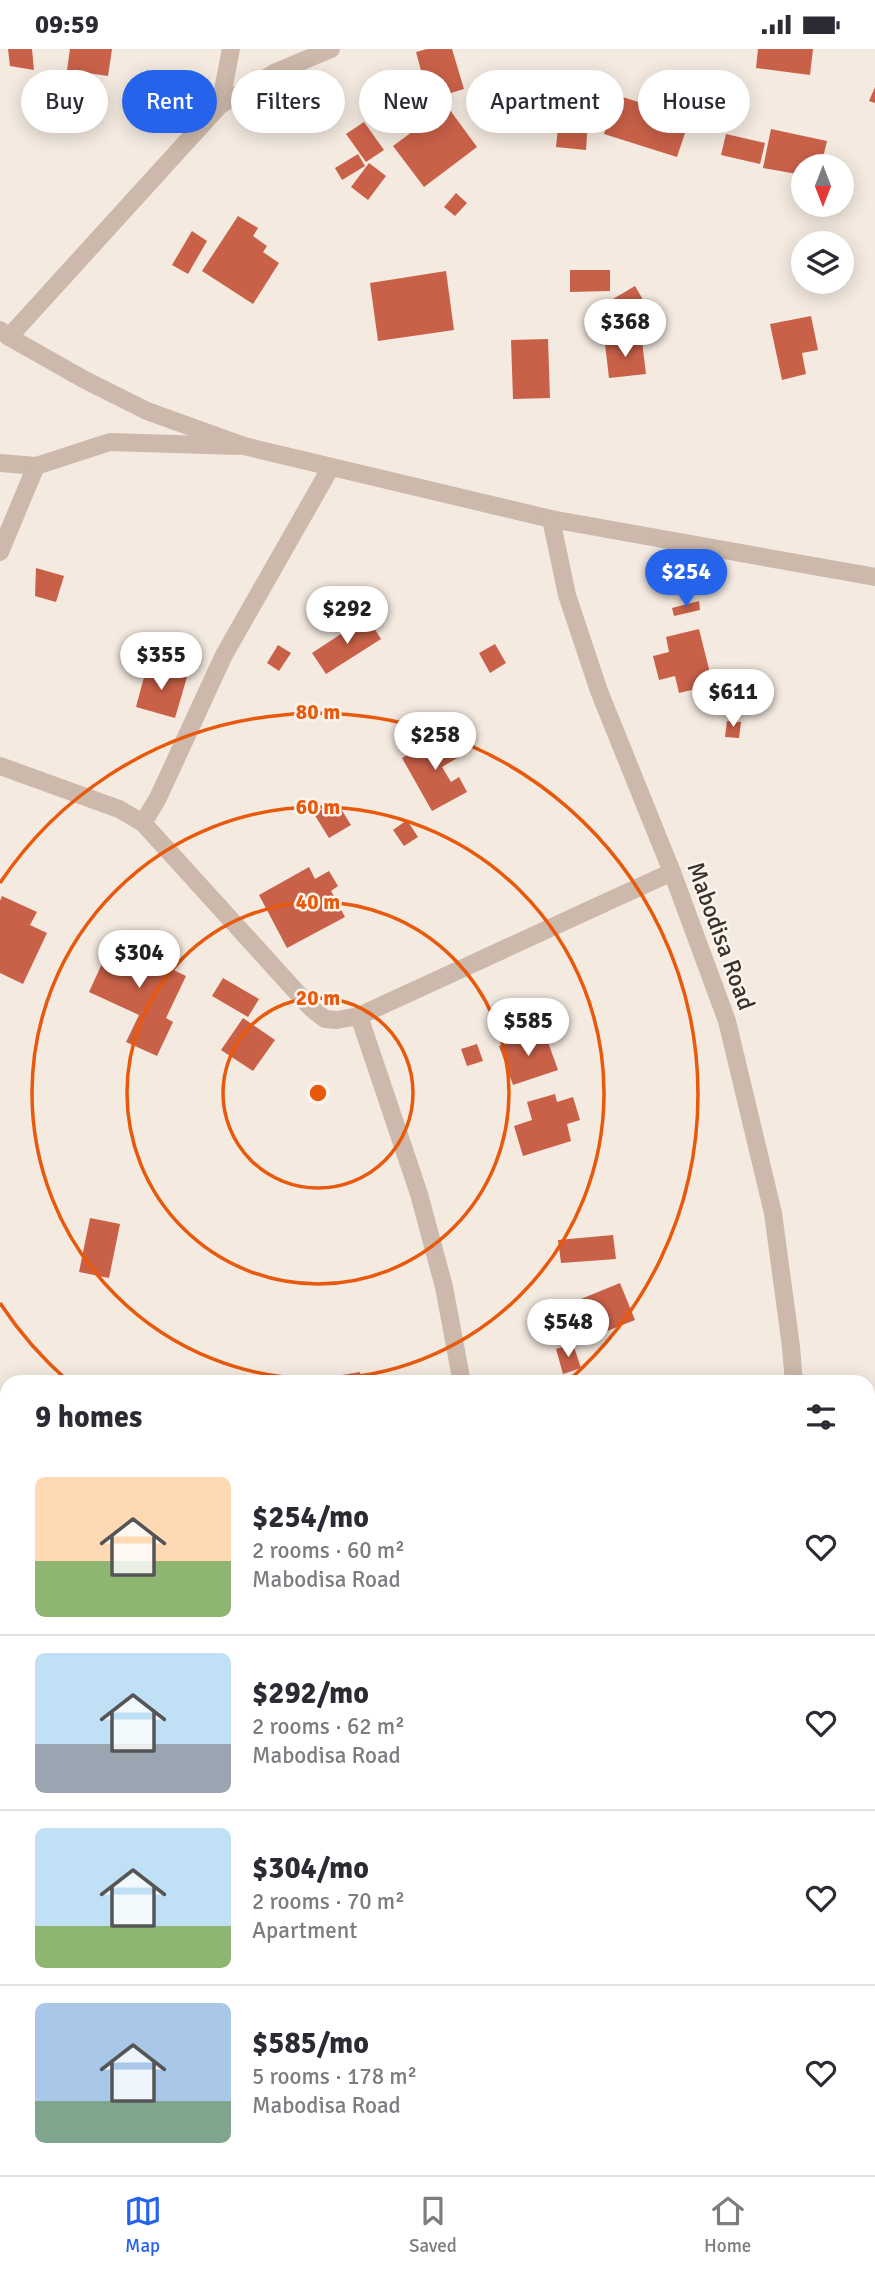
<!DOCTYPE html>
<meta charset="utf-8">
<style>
:root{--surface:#fff;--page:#f7f7f7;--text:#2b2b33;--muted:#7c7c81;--line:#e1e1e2;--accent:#2563eb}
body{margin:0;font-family:Signika,sans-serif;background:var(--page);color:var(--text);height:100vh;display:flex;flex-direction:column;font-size:26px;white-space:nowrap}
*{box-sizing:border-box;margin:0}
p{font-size:23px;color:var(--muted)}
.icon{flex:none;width:38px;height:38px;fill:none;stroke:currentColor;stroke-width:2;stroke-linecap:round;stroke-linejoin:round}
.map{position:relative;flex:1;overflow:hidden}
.panel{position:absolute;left:0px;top:1326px;width:875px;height:800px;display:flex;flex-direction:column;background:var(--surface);border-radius:21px 21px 0 0;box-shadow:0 4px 18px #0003}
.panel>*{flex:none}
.top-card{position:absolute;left:21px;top:21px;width:833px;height:63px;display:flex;gap:14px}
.needle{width:46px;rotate:180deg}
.controls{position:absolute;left:791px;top:105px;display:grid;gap:14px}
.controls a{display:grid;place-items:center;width:63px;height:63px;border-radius:50%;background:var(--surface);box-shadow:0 4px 18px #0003;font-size:35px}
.price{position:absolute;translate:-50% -60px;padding:0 16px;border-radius:24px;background:#fff;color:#222;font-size:23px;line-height:46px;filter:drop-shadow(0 2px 4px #0008)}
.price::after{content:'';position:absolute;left:50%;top:42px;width:21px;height:16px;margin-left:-10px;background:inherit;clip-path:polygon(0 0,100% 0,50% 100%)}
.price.on{background:var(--accent);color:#fff}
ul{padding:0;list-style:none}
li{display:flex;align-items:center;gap:21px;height:175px;padding:0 35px}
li+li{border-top:2px solid var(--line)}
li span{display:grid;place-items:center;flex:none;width:196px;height:140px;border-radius:10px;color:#555}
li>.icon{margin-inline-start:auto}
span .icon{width:84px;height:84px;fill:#fffc;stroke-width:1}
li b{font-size:30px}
h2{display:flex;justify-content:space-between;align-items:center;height:84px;padding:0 35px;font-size:30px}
.pill{padding:0 24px;border-radius:32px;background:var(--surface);box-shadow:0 4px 18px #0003;font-size:24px;line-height:63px}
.pill.on{background:var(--accent);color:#fff}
.status{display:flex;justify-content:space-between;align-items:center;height:49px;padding:0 35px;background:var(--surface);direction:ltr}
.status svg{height:19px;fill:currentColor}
.tabs{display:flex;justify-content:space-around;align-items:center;height:98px;border-top:2px solid var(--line);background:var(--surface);font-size:19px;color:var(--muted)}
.tabs a{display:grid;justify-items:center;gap:4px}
.tabs .on{color:var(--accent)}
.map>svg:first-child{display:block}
</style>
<div class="status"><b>09:59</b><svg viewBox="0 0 49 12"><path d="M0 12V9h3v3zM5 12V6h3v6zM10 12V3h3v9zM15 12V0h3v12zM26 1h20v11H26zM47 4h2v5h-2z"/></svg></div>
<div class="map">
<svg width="875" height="2126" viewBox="0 0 875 2126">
<rect width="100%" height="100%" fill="#f4eae0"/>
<!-- building -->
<g fill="#c96149">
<polygon points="8,0 32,0 34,21 10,17"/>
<polygon points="70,0 112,0 108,27 67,21"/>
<polygon points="427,0 452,0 464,40 444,46 438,29 424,33 416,3"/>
<polygon points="758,0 813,0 810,26 756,19"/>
<polygon points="875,38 875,54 869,52"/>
<polygon points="616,46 690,69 677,108 604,85"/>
<polygon points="447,57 477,98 424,138 393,97"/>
<polygon points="559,69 588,72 586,101 556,98"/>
<polygon points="364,73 384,101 366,113 346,85"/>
<polygon points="771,80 827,92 821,117 803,117 803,126 763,119"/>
<polygon points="726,85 765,94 760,115 721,106"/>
<polygon points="358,105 365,117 342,131 335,119"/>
<polygon points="369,114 386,127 368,151 351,138"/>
<polygon points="456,144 467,154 455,167 444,158"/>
<polygon points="238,167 258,179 253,187 267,197 263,203 279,214 253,255 202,222"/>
<polygon points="192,182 207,192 188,225 172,216"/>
<polygon points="570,221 610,221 610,242 570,243"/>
<polygon points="446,222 454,281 378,292 370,234"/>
<polygon points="635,237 646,256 625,269 613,250"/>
<polygon points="811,267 818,301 802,304 806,325 782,331 770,275"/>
<polygon points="548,290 550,349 513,350 511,291"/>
<polygon points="642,292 646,325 609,329 605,295"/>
<polygon points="36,519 64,527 56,553 35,547"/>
<polygon points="699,552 700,561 674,567 672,559"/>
<polygon points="367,568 381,590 326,625 312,604"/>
<polygon points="699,580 713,636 679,644 675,627 659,631 653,607 669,603 666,588"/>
<polygon points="495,595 506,614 490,624 479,604"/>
<polygon points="278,596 291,604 279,622 267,614"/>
<polygon points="147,617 187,628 175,669 136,658"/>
<polygon points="727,672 741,673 739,689 725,688"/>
<polygon points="445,684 459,708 442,718 451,733 459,728 467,743 432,762 402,709"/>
<polygon points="336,752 351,776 329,789 314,765"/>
<polygon points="407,771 418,788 404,797 393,781"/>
<polygon points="309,818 315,830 329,822 338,837 331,842 345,868 287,899 259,846"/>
<polygon points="2,847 37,863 30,876 47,884 23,935 0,924 0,852"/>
<polygon points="116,884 159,903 155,912 186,927 166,969 173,973 157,1007 126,993 139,966 89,943"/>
<polygon points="223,929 259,950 248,968 212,947"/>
<polygon points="243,969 275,991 253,1022 221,1001"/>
<polygon points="544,982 558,1021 513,1036 499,997"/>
<polygon points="477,995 483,1012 467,1017 461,1000"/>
<polygon points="555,1045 557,1053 573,1048 580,1071 567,1075 571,1092 523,1107 514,1077 532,1071 527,1053"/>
<polygon points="90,1169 120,1175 109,1229 79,1223"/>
<polygon points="613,1186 616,1210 561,1214 558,1191"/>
<polygon points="620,1234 635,1271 590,1289 576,1252"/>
<polygon points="573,1295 581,1319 563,1325 556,1300"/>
<polygon points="360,1323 362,1334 325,1334 324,1329"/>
<polygon points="6,1356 7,1357 7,1389 0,1387"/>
<polygon points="875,1604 875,1684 868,1685 868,1605"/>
</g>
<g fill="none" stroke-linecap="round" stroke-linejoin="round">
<!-- minor -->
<g stroke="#cdb9ab" stroke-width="18">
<polyline points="220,56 231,0"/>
<polyline points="9,288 220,56 276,23 331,0"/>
<polyline points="0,414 36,417 110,393 238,397"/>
<polyline points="0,503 36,417"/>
<polyline points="0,717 119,760 143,774 158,749 224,606 331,418"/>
<polyline points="143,774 311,959 325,970 337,971 359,967 672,823"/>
<polyline points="359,967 419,1145 444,1238 462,1334"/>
<polyline points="868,1454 875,1454"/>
<polyline points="0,1576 7,1576"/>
</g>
<!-- tertiary -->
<g stroke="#cdb9ab" stroke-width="18">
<polyline points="0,281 9,288 85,331 147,362 244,397 551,470 875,528"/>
<polyline points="551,470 567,546 599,642 672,823 727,972 773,1164 791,1298 794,1334"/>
<polyline points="845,2119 847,2126"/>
</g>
</g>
<!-- distance rings -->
<g fill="none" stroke="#e8590c" stroke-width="3.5">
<circle cx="318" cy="1044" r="95"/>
<circle cx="318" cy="1044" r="191"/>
<circle cx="318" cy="1044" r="286"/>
<path d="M68 1332A381 381 0 0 1 0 1254M0 834A381 381 0 1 1 568 1332"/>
</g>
<g text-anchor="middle" stroke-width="5" stroke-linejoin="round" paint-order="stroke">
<!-- street labels -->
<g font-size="24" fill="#3b2f2b" stroke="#fbf4ed">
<text transform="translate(721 887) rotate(70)" y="8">Mabodisa Road</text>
</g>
</g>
<circle cx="318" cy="1044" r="10" fill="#e8590c" stroke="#fbf4ed" stroke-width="3.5"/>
<g font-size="21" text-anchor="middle" font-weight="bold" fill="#e8590c" stroke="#fbf4ed" stroke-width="5" stroke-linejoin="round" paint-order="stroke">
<text x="318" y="670">80 m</text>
<text x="318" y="765">60 m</text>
<text x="318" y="860">40 m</text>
<text x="318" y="956">20 m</text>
</g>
</svg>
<div class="controls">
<a><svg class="needle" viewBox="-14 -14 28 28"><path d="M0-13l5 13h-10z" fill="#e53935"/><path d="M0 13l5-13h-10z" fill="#7c7c81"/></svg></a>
<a><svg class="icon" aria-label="layers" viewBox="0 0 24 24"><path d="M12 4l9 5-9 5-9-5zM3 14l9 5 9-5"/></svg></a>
</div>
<b class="price" style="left:625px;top:310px">$368</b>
<b class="price on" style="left:686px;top:560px">$254</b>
<b class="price" style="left:347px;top:597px">$292</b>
<b class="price" style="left:161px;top:643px">$355</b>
<b class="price" style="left:733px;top:680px">$611</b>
<b class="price" style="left:435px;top:723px">$258</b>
<b class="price" style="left:139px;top:941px">$304</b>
<b class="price" style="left:528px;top:1009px">$585</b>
<b class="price" style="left:568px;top:1310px">$548</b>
<div class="top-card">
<a class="pill">Buy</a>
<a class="pill on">Rent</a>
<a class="pill">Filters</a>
<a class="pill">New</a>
<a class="pill">Apartment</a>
<a class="pill">House</a>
</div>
<section class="panel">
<h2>9 homes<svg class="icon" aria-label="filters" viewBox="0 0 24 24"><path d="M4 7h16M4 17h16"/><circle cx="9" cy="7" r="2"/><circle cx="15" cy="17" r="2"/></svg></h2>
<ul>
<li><span style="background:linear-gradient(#ffd9b3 60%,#8fb573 0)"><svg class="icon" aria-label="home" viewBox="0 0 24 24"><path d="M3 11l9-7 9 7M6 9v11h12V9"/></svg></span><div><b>$254/mo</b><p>2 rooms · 60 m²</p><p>Mabodisa Road</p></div><svg class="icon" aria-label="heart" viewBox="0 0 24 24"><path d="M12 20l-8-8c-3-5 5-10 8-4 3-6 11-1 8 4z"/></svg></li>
<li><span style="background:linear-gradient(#bfe0f5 65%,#9aa5b1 0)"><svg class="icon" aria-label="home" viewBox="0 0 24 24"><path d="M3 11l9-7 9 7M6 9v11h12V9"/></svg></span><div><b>$292/mo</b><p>2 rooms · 62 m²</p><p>Mabodisa Road</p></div><svg class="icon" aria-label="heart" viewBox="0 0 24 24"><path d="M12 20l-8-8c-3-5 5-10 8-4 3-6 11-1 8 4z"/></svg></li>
<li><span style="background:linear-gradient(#bfe0f5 70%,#8fb573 0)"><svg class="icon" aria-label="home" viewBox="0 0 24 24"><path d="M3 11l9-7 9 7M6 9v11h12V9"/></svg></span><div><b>$304/mo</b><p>2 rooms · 70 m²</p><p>Apartment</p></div><svg class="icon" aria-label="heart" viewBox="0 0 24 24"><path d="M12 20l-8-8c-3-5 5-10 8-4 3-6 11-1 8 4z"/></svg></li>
<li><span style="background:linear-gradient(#a9c7e8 70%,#7fa58c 0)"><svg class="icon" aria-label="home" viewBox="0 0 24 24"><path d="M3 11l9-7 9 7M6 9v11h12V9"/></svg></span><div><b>$585/mo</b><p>5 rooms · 178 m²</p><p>Mabodisa Road</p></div><svg class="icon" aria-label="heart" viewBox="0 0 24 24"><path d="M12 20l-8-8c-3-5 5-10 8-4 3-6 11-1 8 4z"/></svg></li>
</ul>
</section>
</div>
<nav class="tabs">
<a class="on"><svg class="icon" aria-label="map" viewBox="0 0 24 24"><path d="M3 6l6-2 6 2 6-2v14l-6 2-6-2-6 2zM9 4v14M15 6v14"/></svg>Map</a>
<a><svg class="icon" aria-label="saved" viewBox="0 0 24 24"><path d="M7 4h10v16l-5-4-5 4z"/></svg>Saved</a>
<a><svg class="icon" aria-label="home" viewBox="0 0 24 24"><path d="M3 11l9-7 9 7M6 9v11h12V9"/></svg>Home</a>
</nav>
